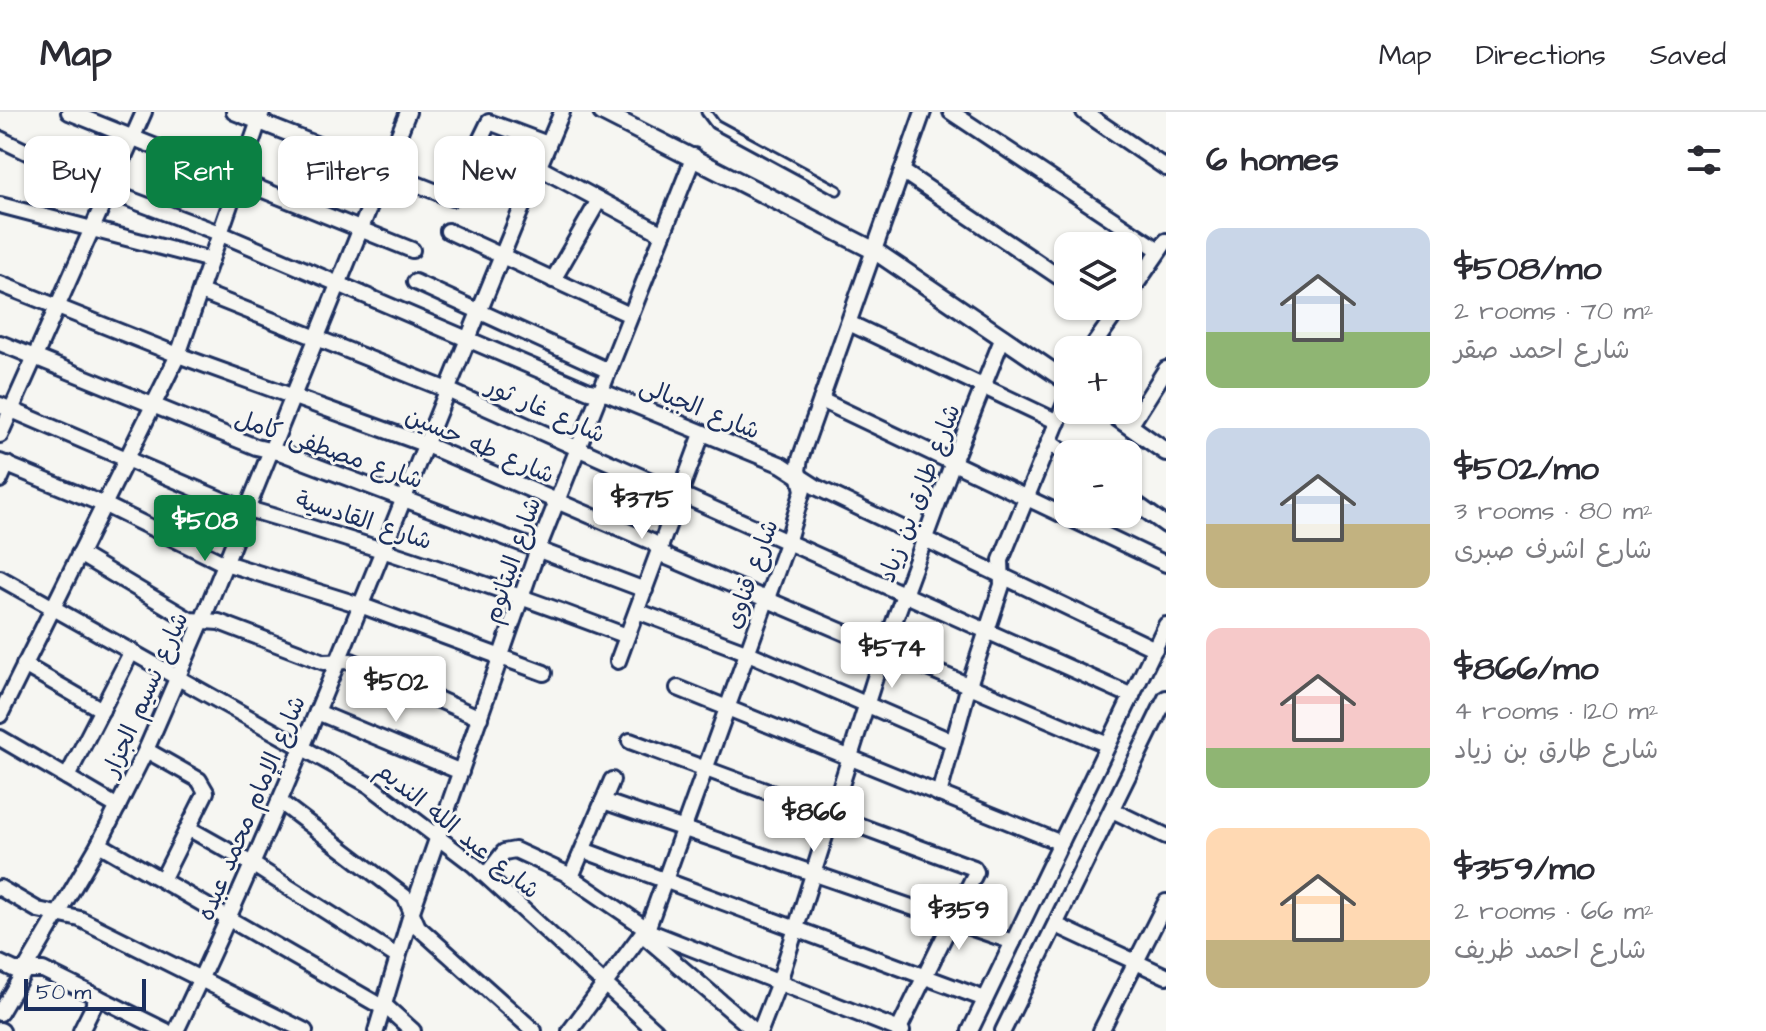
<!DOCTYPE html>
<meta charset="utf-8">
<style>
:root{--surface:#fff;--page:#f2f2f3;--text:#2b2b33;--muted:#7c7c81;--line:#e1e1e2;--accent:#0b8043}
body{margin:0;font-family:"Architects Daughter","Playpen Sans Arabic",sans-serif;background:var(--page);color:var(--text);height:100vh;display:flex;flex-direction:column;font-size:30px;white-space:nowrap}
*{box-sizing:border-box;margin:0}
p{font-size:26px;color:var(--muted)}
.icon{flex:none;width:44px;height:44px;fill:none;stroke:currentColor;stroke-width:2;stroke-linecap:round;stroke-linejoin:round}
.map{position:relative;flex:1;overflow:hidden}
.drawer{display:flex;flex-direction:column;background:var(--surface);width:600px}
.drawer>*{flex:none}
.top-card{position:absolute;left:24px;top:24px;width:760px;height:72px;display:flex;gap:16px}
.buttons{position:absolute;left:1054px;top:120px;display:grid;gap:16px}
.buttons a{display:grid;place-items:center;width:88px;height:88px;border-radius:16px;background:var(--surface);box-shadow:0 2px 6px #0004;font-size:40px}
.scale{position:absolute;left:24px;bottom:20px;width:122px;box-sizing:border-box;padding-left:8px;border:4px solid #1b2f5e;border-top:0;font-size:22px;line-height:28px;white-space:nowrap;color:#1b2f5e;-webkit-text-stroke:6px #f6f6f2;paint-order:stroke}
.price{position:absolute;translate:-50% -68px;padding:0 18px;border-radius:8px;background:#fff;color:#222;font-size:26px;line-height:52px;filter:drop-shadow(0 2px 4px #0008)}
.price::after{content:'';position:absolute;left:50%;top:48px;width:24px;height:18px;margin-left:-12px;background:inherit;clip-path:polygon(0 0,100% 0,50% 100%)}
.price.active{background:var(--accent);color:#fff}
ul{padding:0;list-style:none}
li{display:flex;align-items:center;gap:24px;height:200px;padding:0 40px}
li span{display:grid;place-items:center;flex:none;width:224px;height:160px;border-radius:16px;color:#555}
li>.icon{margin-inline-start:auto}
span .icon{width:96px;height:96px;fill:#fffc;stroke-width:1}
li b{font-size:34px}
h2{display:flex;justify-content:space-between;align-items:center;height:96px;padding:0 40px;font-size:34px}
.pill{padding:0 28px;border-radius:16px;background:var(--surface);box-shadow:0 2px 6px #0004;font-size:28px;line-height:72px}
.pill.active{background:var(--accent);color:#fff}
header{display:flex;align-items:center;gap:48px;box-sizing:border-box;height:112px;padding:0 40px;background:var(--surface);border-bottom:2px solid var(--line)}
header strong{font-size:38px}
nav{display:flex;gap:44px;margin-inline-start:auto;font-size:28px}
main{display:flex;flex:1;min-height:0}
.map>svg:first-child{display:block}
</style>
<header>
<strong>Map</strong>
<nav><a>Map</a><a>Directions</a><a>Saved</a></nav>
</header>
<main>
<div class="map">
<svg width="1166" height="919" viewBox="0 0 1166 919">
<rect width="100%" height="100%" fill="#f6f6f2"/>
<filter id="ink" filterUnits="userSpaceOnUse"><feTurbulence type="fractalNoise" baseFrequency=".0125" numOctaves="2"/><feDisplacementMap in="SourceGraphic" scale="16" xChannelSelector="R" yChannelSelector="G"/><feConvolveMatrix kernelMatrix="1 2 1 2 8 2 1 2 1" color-interpolation-filters="sRGB"/></filter>
<g filter="url(#ink)">
<g fill="none" stroke-linecap="round" stroke-linejoin="round">
<defs>
<polyline id="service" points="706,0 715,12 837,78"/>
<g id="minor">
<polyline points="69,0 412,138"/>
<polyline points="234,0 452,86 489,10 548,32"/>
<polyline points="951,0 1159,138"/>
<polyline points="1084,0 1166,56"/>
<polyline points="0,27 108,79 219,121 589,279 608,282 782,353 816,375 1155,537"/>
<polyline points="538,55 663,122"/>
<polyline points="902,59 1068,171"/>
<polyline points="0,93 211,148"/>
<polyline points="448,119 630,203"/>
<polyline points="553,168 599,88"/>
<polyline points="415,170 607,258"/>
<polyline points="0,172 178,243 424,332 652,430 667,445 1108,633"/>
<polyline points="201,180 445,277 1132,584"/>
<polyline points="1128,184 1166,129"/>
<polyline points="849,211 1058,310"/>
<polyline points="0,231 256,335 282,341 645,478"/>
<polyline points="1090,238 1121,194"/>
<polyline points="821,288 1166,452"/>
<path d="M0,293L234,393C367,431 498,475 627,524"/>
<polyline points="1130,314 1166,257"/>
<polyline points="0,323 144,0"/>
<polyline points="1049,330 1068,343"/>
<polyline points="0,350 105,393 219,449 360,493 544,561"/>
<polyline points="0,368 7,352"/>
<polyline points="1128,386 1166,413"/>
<polyline points="79,442 190,508 219,510 324,550 351,549 480,606"/>
<polyline points="0,466 369,673 474,753 656,919"/>
<polyline points="637,499 746,540 953,630"/>
<polyline points="618,549 702,322"/>
<polyline points="24,553 102,598"/>
<polyline points="678,576 1061,731"/>
<polyline points="317,600 461,660"/>
<polyline points="0,603 178,243 262,0"/>
<polyline points="0,626 118,695"/>
<polyline points="630,629 974,756 976,760 898,919"/>
<polyline points="146,638 199,668 206,680 162,768"/>
<polyline points="67,665 132,539"/>
<polyline points="939,682 969,573 1002,473 1001,448 1068,284"/>
<polyline points="279,689 405,785 418,815 534,919"/>
<polyline points="603,689 1013,830"/>
<polyline points="1112,698 1166,724"/>
<polyline points="188,716 252,752 398,845"/>
<polyline points="99,732 382,895"/>
<polyline points="583,738 985,887"/>
<polyline points="486,763 504,740 515,738 565,761 653,821 902,919"/>
<polyline points="571,765 612,668"/>
<polyline points="0,776 38,798 80,807 305,919"/>
<polyline points="1056,813 1166,864"/>
<polyline points="643,823 755,919"/>
<polyline points="0,851 15,858 43,858 166,919"/>
<polyline points="383,892 413,919"/>
<polyline points="0,901 99,732 146,638 202,509 408,0"/>
<polyline points="0,918 2,919"/>
<polyline points="81,919 98,885"/>
<path d="M176,919C319,619 431,306 562,0"/>
<polyline points="376,919 412,799 538,437 694,44"/>
<polyline points="570,919 649,812 787,431 803,378 798,358 800,347 923,0"/>
<polyline points="760,919 779,870 884,537 953,350 1003,225"/>
<polyline points="970,919 1166,513"/>
<polyline points="1003,919 1166,586"/>
<polyline points="1101,919 1166,790"/>
</g>
<g id="tertiary">
<polyline points="602,0 875,139 1068,270"/>
<polyline points="1107,298 1166,340"/>
</g>
</defs>
<!-- service casing -->
<use href="#service" stroke="#1b2f5e" stroke-width="13"/>
<!-- minor casing -->
<use href="#minor" stroke="#1b2f5e" stroke-width="20"/>
<!-- tertiary casing -->
<use href="#tertiary" stroke="#1b2f5e" stroke-width="22"/>
<!-- service -->
<use href="#service" stroke="#f6f6f2" stroke-width="7"/>
<!-- minor -->
<use href="#minor" stroke="#f6f6f2" stroke-width="14"/>
<!-- tertiary -->
<use href="#tertiary" stroke="#f6f6f2" stroke-width="16"/>
</g>
</g>
<g text-anchor="middle" stroke-width="6" stroke-linejoin="round" paint-order="stroke">
<!-- street labels -->
<g font-size="24" fill="#1b2f5e" stroke="#f6f6f2">
<text transform="translate(700 296) rotate(22)" y="8">شارع الجبالى</text>
<text transform="translate(546 298) rotate(24)" y="8">شارع غار ثور</text>
<text transform="translate(480 333) rotate(23)" y="8">شارع طه حسين</text>
<text transform="translate(329 337) rotate(19)" y="8">شارع مصطفى كامل</text>
<text transform="translate(919 381) rotate(-69)" y="8">شارع طارق بن زياد</text>
<text transform="translate(364 408) rotate(18)" y="8">شارع القادسية</text>
<text transform="translate(512 448) rotate(-71)" y="8">شارع البتانوم</text>
<text transform="translate(751 462) rotate(-70)" y="8">شارع قناوى</text>
<text transform="translate(145 582) rotate(-66)" y="8">شارع نسيم الجزار</text>
<text transform="translate(251 696) rotate(-67)" y="8">شارع الإمام محمد عبده</text>
<text transform="translate(458 718) rotate(39)" y="8">شارع عبد الله النديم</text>
</g>
</g>
</svg>
<div class="buttons">
<a><svg class="icon" aria-label="layers" viewBox="0 0 24 24"><path d="M12 4l9 5-9 5-9-5zM3 14l9 5 9-5"/></svg></a>
<a>+</a>
<a>−</a>
</div>
<div class="scale">50 m</div>
<b class="price" style="left:642px;top:429px">$375</b>
<b class="price active" style="left:205px;top:451px">$508</b>
<b class="price" style="left:892px;top:578px">$574</b>
<b class="price" style="left:396px;top:612px">$502</b>
<b class="price" style="left:814px;top:742px">$866</b>
<b class="price" style="left:959px;top:840px">$359</b>
<div class="top-card">
<a class="pill">Buy</a>
<a class="pill active">Rent</a>
<a class="pill">Filters</a>
<a class="pill">New</a>
</div>
</div>
<section class="drawer">
<h2>6 homes<svg class="icon" aria-label="filters" viewBox="0 0 24 24"><path d="M4 7h16M4 17h16"/><circle cx="9" cy="7" r="2"/><circle cx="15" cy="17" r="2"/></svg></h2>
<ul>
<li><span style="background:linear-gradient(#c9d6e8 65%,#8fb573 0)"><svg class="icon" aria-label="home" viewBox="0 0 24 24"><path d="M3 11l9-7 9 7M6 9v11h12V9"/></svg></span><div><b>$508/mo</b><p>2 rooms · 70 m²</p><p>شارع احمد صقر</p></div></li>
<li><span style="background:linear-gradient(#c9d6e8 60%,#c2b280 0)"><svg class="icon" aria-label="home" viewBox="0 0 24 24"><path d="M3 11l9-7 9 7M6 9v11h12V9"/></svg></span><div><b>$502/mo</b><p>3 rooms · 80 m²</p><p>شارع اشرف صبرى</p></div></li>
<li><span style="background:linear-gradient(#f6c9c9 75%,#8fb573 0)"><svg class="icon" aria-label="home" viewBox="0 0 24 24"><path d="M3 11l9-7 9 7M6 9v11h12V9"/></svg></span><div><b>$866/mo</b><p>4 rooms · 120 m²</p><p>شارع طارق بن زياد</p></div></li>
<li><span style="background:linear-gradient(#ffd9b3 70%,#c2b280 0)"><svg class="icon" aria-label="home" viewBox="0 0 24 24"><path d="M3 11l9-7 9 7M6 9v11h12V9"/></svg></span><div><b>$359/mo</b><p>2 rooms · 66 m²</p><p>شارع احمد ظريف</p></div></li>
</ul>
</section>
</main>
